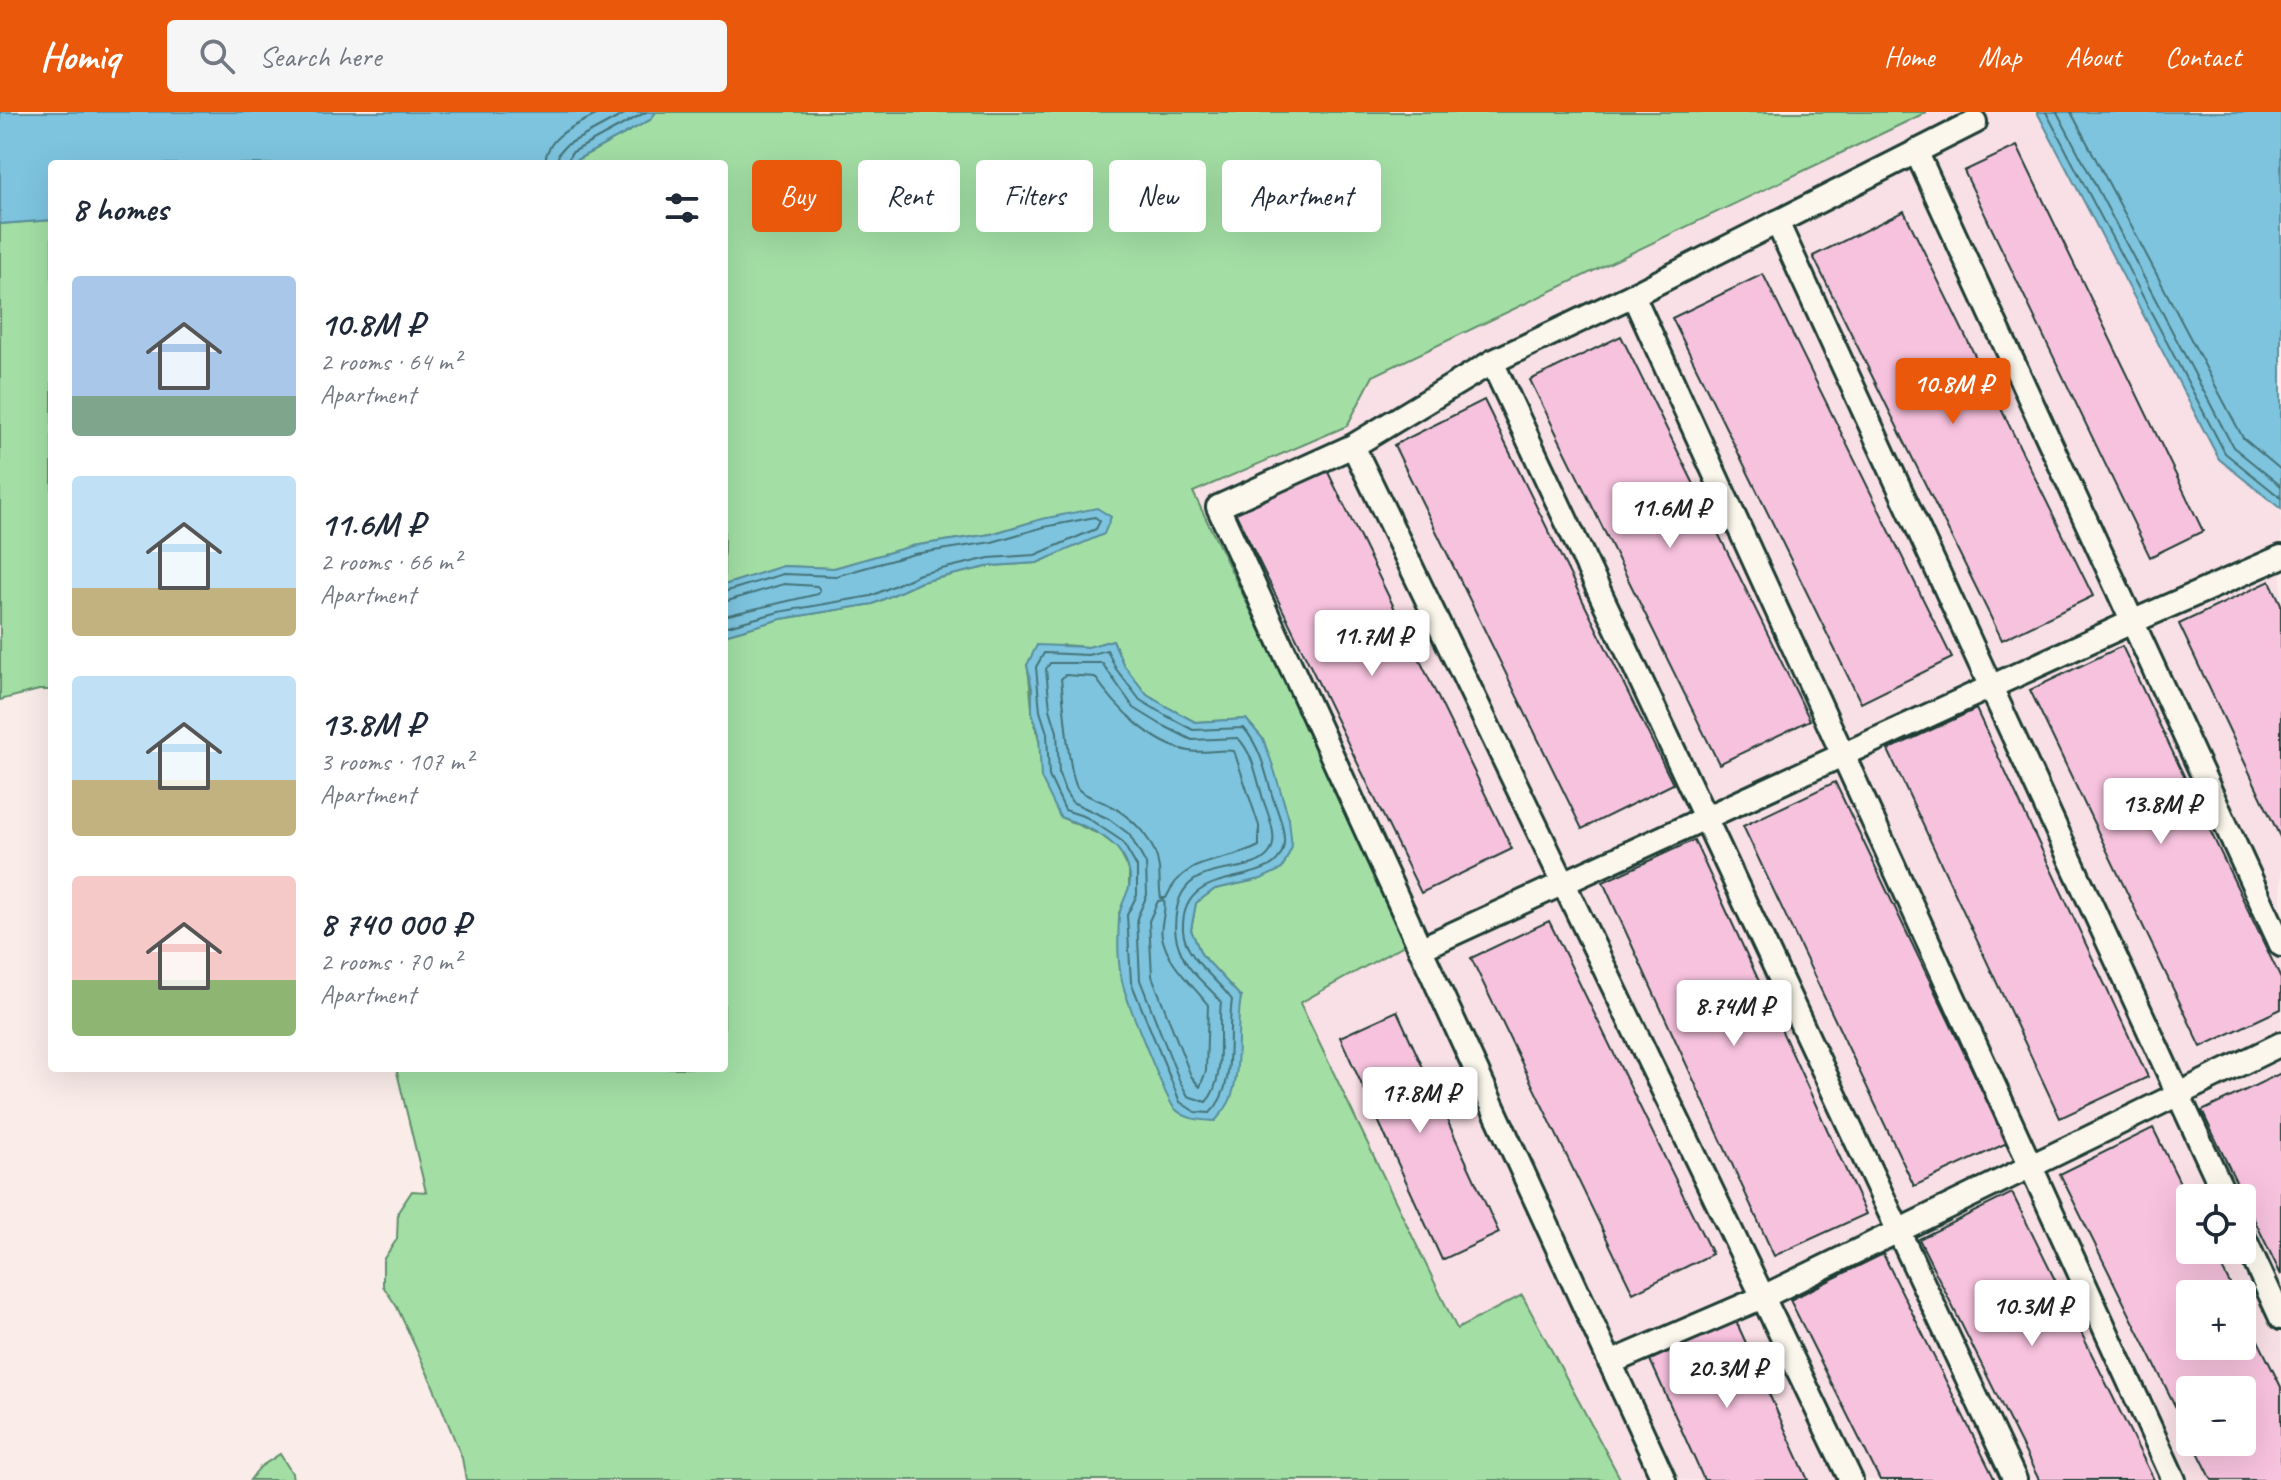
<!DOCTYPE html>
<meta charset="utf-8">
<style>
:root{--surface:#fff;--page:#f6f6f7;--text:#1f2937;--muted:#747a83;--accent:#ea580c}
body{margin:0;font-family:Caveat,sans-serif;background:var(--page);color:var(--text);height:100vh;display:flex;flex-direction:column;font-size:30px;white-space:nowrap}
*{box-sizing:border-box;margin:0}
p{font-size:26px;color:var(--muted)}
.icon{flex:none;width:44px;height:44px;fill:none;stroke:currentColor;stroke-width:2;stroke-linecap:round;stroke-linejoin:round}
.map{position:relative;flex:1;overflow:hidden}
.side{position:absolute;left:48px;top:48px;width:680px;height:912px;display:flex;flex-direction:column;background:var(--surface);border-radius:8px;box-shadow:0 8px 32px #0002}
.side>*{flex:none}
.banner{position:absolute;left:752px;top:48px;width:760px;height:72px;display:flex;gap:16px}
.buttons{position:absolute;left:2176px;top:1072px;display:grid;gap:16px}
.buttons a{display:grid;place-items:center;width:80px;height:80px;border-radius:8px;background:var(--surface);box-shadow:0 8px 32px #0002;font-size:40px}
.price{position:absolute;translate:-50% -68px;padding:0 18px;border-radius:8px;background:#fff;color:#222;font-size:26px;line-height:52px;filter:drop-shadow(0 2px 4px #0008)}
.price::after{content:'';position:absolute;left:50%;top:48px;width:24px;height:18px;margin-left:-12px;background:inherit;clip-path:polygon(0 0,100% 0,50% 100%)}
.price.current{background:var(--accent);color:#fff}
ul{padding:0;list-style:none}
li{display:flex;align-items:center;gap:24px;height:200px;padding:0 24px}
li span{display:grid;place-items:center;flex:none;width:224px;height:160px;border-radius:8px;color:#555}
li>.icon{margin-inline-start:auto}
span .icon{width:96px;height:96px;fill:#fffc;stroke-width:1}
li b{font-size:34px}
h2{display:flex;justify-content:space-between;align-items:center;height:96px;padding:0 24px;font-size:34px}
.chip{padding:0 28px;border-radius:8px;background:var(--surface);box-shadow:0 8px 32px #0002;font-size:28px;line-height:72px}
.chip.current{background:var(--accent);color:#fff}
header{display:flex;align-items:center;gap:48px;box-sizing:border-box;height:112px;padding:0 40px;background:var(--accent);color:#fff}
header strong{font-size:38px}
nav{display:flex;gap:44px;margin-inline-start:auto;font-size:28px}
.search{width:560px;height:72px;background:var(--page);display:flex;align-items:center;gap:20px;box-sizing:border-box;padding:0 28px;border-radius:8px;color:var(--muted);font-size:30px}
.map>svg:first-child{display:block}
</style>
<header>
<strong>Homiq</strong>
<div class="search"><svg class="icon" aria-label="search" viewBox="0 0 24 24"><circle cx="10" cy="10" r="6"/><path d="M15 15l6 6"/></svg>Search here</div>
<nav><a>Home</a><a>Map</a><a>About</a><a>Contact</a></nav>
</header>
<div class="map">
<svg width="2281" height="1368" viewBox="0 0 2281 1368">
<rect width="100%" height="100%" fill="#faece9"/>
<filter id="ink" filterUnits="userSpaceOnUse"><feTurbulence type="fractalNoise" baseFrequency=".0125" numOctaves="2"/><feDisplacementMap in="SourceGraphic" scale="16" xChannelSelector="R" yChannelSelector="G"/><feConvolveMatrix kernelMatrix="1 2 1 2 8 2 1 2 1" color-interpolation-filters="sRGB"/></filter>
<g filter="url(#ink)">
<!-- built -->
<path fill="#f9dfe6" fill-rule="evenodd" d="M1927,0H2037L2219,347L2281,397V1368H1621L1522,1184L1457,1218L1299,890L1410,829L1193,380L1347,314L1372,264ZM2190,1086H2242V1138H2190ZM2190,1182H2242V1234H2190ZM2190,1278H2242V1330H2190Z"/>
<!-- green -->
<g fill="#a3dfa5" stroke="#618e6c" stroke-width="2" fill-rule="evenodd">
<path d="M656,0H1927L1373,264L1347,314L1193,380L1411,829L1300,891L1457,1217L1522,1183L1621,1368H466L462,1346L431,1269L397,1195L383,1174V1148L397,1127L398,1100L412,1079L426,1080L396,956H724V523L781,507L873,492L921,470L991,454L1037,451L1060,441L1070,403L1042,407L991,422L912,434L834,456L783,454L724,473V52H569L650,8ZM1113,528L1123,552L1147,583L1169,596L1195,610L1246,607L1263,627L1289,707L1261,767L1215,777L1196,791L1191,818L1201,842L1241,885L1236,910V962L1174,996L1148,934L1119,801L1129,781V758L1118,736L1101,723L1060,705C1049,671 1041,637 1033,603C1030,587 1031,570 1027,553L1063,533L1089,535Z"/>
<polygon points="52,108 52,578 39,578 0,588 0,112"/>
<polygon points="280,1342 292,1361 293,1368 250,1368 260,1355"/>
</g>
<!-- water -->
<g fill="#7ec4df" stroke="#588e9b" stroke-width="2">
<polygon points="0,0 656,0 650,8 569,52 52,52 52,108 0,112"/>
<polygon points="2037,0 2281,0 2281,397 2219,347"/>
<polygon points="1097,396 1111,405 1104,422 1037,451 991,454 921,470 873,492 781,507 724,523 724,473 783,454 834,456 912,434 991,422 1042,407"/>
<path d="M1113,528L1123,552L1147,583L1169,596L1195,610L1246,607L1263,627L1273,654L1289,707L1292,735L1282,757L1261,767L1215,777L1196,791L1191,818L1201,842L1241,885C1235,917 1242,960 1230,988C1227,996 1220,1003 1215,1009C1200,1008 1187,1008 1175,997C1166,988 1127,889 1123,873C1117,852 1118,827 1119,805C1120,789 1134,777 1129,759C1122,728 1087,714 1060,705L1041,666L1039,622L1032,600V576L1027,553L1037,533L1088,535Z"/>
</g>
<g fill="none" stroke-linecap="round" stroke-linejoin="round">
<!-- shore -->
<g stroke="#457378" stroke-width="2">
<polyline points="2046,0 2225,341 2281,386"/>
<polyline points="2057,0 2233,335 2281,374"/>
<polyline points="2071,0 2243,326 2281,358"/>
<path d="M545,52C546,22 579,12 602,0"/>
<polyline points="557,52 559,41 565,34 628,0"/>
<polyline points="567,52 571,41 646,0"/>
<polyline points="724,480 783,462 836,464 914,442 992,430 1044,415 1095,405 1100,409 1096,417 1035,443 989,446 920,462 871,484 779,500 724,515"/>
<polyline points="724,490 784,472 817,474 820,478 818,482 724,504"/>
<path d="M1107,538L1116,557L1140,588L1165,603L1193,618L1244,616C1261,637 1265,658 1272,683C1277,699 1285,715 1284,731C1280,783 1180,744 1183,818C1185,847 1217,866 1232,888C1226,924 1238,974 1210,1001L1195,1000L1180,990L1131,870L1127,803L1137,783V755L1122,729L1086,705L1065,698L1049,664L1047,621L1040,599L1036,555L1044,541L1088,543Z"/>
<path d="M1050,551H1102L1134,596L1160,612L1192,628L1238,626C1255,644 1257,670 1265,693C1270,707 1278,727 1270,740C1252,768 1187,743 1177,796C1173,817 1175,830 1185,849C1193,864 1211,876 1221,890C1217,919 1227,968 1206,990L1188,984L1180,970L1140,868L1137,806L1147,783L1146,752L1129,722L1109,707L1072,690L1065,679L1059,662L1057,620L1050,597L1046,557Z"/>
<path d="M1065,563L1095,565C1116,595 1151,632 1189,639C1203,642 1219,637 1234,639L1259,714V734C1224,753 1185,742 1166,786H1161C1159,777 1160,766 1159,756C1156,729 1133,706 1111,694C1102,689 1084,684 1078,677C1068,663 1064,588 1061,567Z"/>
<path d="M1164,788C1167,800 1159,813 1162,825C1169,855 1191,870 1208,893L1206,959L1200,975L1191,964L1152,864L1149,809L1158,789Z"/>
</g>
</g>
<!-- building -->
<g fill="#f7c2de" stroke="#1f3d34" stroke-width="2">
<polygon points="2017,34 2203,419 2150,445 1964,59"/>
<polygon points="1904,99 2093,484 2002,528 1813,144"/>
<polygon points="1763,162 1952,546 1861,591 1672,206"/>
<polygon points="1621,224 1810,608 1719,652 1530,268"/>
<polygon points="1484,288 1673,672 1582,717 1394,333"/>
<polygon points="1324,352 1512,737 1421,781 1233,396"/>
<polygon points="2270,469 2281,492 2281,727 2179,512"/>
<polygon points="2122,534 2281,867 2281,897 2201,935 2030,578"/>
<polygon points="1976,597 2148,965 2060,1006 1888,638"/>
<polygon points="1835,670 2007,1031 1914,1074 1743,714"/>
<polygon points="1694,728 1866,1102 1774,1144 1603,770"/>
<polygon points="1549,809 1712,1142 1633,1181 1471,846"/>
<polygon points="1397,899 1499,1121 1442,1148 1340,925"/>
<polygon points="2281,961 2281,1163 2202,999"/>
<polygon points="2153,1016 2190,1091 2190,1138 2213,1138 2235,1182 2190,1182 2190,1234 2242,1234 2242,1196 2281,1275 2281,1368 2212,1368 2193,1330 2242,1330 2242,1278 2190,1278 2190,1324 2060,1062"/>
<polygon points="2012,1081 2154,1368 2039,1368 1919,1127"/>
<polygon points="1883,1142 1995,1368 1880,1368 1790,1188"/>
<polygon points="1736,1209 1808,1368 1704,1368 1650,1248"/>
</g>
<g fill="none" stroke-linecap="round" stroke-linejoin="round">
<defs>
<g id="service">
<polyline points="1916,39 2281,833"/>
<polyline points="1777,110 2226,1086"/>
<polyline points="1633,183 2174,1368"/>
<polyline points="1492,250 2015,1368"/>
<polyline points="1353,334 1218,395 1664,1368"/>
<polyline points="1420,837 2134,509 2281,445"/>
<polyline points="2242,1121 2281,1206"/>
<polyline points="1610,1251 1763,1185 2281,932"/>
<polyline points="1851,1368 1353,334 1492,250 1633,183 1975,10"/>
</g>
</defs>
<!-- service casing -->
<use href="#service" stroke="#1f3d34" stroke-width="28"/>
<!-- service -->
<use href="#service" stroke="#fbf7ec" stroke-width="22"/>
</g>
</g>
</svg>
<div class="buttons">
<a><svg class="icon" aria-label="locate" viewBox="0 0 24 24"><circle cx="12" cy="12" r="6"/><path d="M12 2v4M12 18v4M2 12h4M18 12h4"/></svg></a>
<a>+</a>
<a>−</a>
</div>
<b class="price current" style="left:1953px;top:314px">10.8M ₽</b>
<b class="price" style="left:1670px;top:438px">11.6M ₽</b>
<b class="price" style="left:1372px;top:566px">11.7M ₽</b>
<b class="price" style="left:2161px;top:734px">13.8M ₽</b>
<b class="price" style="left:1734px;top:936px">8.74M ₽</b>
<b class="price" style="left:1420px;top:1023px">17.8M ₽</b>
<b class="price" style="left:2032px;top:1236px">10.3M ₽</b>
<b class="price" style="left:1727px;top:1298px">20.3M ₽</b>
<div class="banner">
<a class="chip current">Buy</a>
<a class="chip">Rent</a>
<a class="chip">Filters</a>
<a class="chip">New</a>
<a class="chip">Apartment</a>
</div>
<section class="side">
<h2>8 homes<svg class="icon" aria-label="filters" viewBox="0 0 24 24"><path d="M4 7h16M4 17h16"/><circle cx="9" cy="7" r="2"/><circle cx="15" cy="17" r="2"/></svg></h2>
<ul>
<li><span style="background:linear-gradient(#a9c7e8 75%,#7fa58c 0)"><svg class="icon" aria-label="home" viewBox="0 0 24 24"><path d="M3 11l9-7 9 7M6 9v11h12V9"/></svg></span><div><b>10.8M ₽</b><p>2 rooms · 64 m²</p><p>Apartment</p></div></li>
<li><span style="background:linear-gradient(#bfe0f5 70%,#c2b280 0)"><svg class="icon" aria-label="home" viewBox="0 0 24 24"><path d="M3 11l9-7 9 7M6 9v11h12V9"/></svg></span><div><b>11.6M ₽</b><p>2 rooms · 66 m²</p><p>Apartment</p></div></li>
<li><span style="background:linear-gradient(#bfe0f5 65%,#c2b280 0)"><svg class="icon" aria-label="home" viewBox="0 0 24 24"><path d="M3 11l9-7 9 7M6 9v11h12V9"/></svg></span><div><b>13.8M ₽</b><p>3 rooms · 107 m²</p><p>Apartment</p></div></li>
<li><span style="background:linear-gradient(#f6c9c9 65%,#8fb573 0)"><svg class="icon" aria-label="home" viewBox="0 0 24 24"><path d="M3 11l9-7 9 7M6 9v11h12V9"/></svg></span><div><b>8 740 000 ₽</b><p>2 rooms · 70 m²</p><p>Apartment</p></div></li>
</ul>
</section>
</div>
